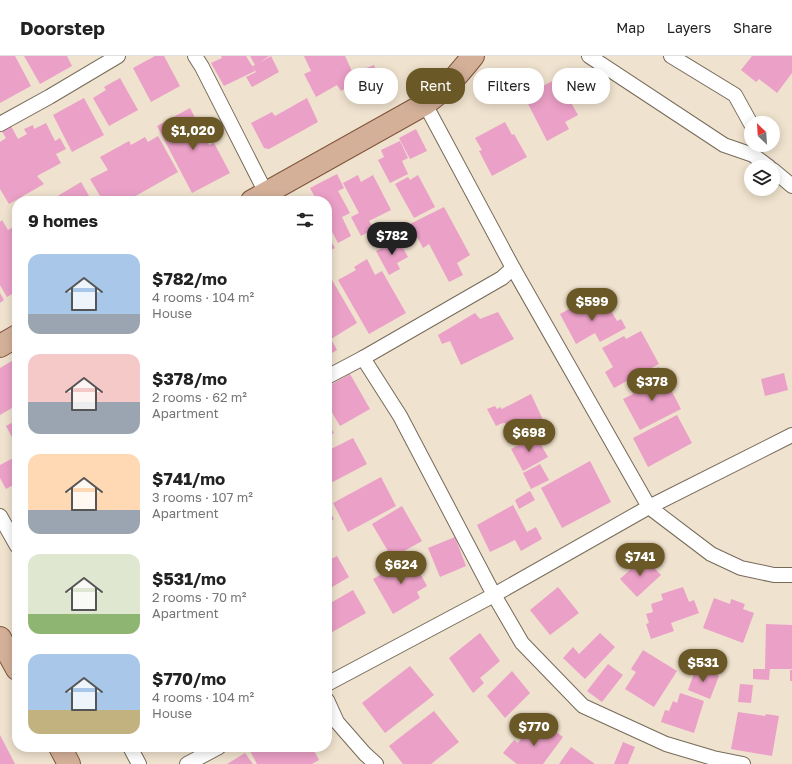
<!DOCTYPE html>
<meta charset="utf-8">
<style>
:root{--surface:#fff;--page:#f2f2f2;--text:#222;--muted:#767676;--line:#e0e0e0;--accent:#6a5826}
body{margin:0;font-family:"Golos Text",sans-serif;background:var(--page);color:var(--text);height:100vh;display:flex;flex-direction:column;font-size:15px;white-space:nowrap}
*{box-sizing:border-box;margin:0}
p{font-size:13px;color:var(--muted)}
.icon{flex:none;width:22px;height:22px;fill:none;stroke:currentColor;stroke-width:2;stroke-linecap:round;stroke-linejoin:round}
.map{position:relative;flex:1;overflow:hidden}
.sheet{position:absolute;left:12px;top:140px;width:320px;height:556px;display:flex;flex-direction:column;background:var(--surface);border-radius:16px;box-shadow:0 2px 10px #0003}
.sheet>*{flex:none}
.hud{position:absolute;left:344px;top:12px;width:380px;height:36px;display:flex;gap:8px}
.needle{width:26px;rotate:335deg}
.fabs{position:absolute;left:744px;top:60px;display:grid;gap:8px}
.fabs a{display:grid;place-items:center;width:36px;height:36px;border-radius:50%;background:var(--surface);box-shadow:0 2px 10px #0003;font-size:20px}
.price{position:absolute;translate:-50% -34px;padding:0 9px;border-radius:14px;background:var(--accent);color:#fff;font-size:13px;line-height:26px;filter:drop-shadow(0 1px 2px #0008)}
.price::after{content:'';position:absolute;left:50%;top:24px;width:12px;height:9px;margin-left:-6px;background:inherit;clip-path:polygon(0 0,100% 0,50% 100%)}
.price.on{background:#222;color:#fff}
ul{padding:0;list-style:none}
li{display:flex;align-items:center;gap:12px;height:100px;padding:0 16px}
li span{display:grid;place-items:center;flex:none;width:112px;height:80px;border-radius:12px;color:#555}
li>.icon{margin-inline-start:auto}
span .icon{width:48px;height:48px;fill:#fffc;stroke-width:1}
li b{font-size:17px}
h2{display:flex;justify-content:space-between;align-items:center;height:48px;padding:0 16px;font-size:17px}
.pill{padding:0 14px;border-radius:16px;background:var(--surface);box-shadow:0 2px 10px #0003;font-size:14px;line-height:36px}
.pill.on{background:var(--accent);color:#fff}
header{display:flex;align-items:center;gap:24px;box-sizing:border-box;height:56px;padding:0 20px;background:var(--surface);border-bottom:1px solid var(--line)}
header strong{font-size:19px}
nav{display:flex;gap:22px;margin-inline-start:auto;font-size:14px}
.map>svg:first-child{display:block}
</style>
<header>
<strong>Doorstep</strong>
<nav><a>Map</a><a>Layers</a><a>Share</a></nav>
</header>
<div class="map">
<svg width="792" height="708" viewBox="0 0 792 708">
<rect width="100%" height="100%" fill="#efe2ce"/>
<!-- building -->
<g fill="#eba0c7">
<polygon points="0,0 15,0 31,30 0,47"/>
<polygon points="24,0 67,0 72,10 40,28"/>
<polygon points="155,0 164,0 180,30 151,46 133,12"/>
<polygon points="221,0 246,0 255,15 224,30 211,7 222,2"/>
<polygon points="250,0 269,0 259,7 271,0 279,16 252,31 246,21 256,16 252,10 255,9"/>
<polygon points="304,0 345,0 357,26 341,35 337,29 316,41 304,18 311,15"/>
<polygon points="752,0 792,0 792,17 777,37 759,23 756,26 741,14"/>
<polygon points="374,9 378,18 367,24 361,14"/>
<polygon points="120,22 138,54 109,70 93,42 106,34 104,31"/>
<polygon points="558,22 565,35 563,36 568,43 569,43 578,59 565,66 569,73 547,85 524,40"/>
<polygon points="84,42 104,79 72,96 53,59"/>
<polygon points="307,42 318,66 269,93 264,92 251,67 272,56 275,60"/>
<polygon points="190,52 209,89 214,87 230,117 192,137 157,70"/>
<polygon points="505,66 512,79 514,78 527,101 492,120 479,95 482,94 475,82"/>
<polygon points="46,67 55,85 60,82 66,93 56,98 61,107 37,120 44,128 9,148 0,133 0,86 6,82 1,74 10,68 18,83 27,78 24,73 33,69 34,73"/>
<polygon points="416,73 427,95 410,103 399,82"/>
<polygon points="158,80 178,116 132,142 133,144 130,145 103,145 90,123 108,114 100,101 129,85 131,89 145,81 148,86"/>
<polygon points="400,85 408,102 402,105 408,118 390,127 378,104 384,101 381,94"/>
<polygon points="337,118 344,132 338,135 350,157 342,161 351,180 338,187 329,170 327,171 327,145 317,145 310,132"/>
<polygon points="358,119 361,126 373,119 391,154 369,165 374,173 361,180 351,161 359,157 343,127"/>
<polygon points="418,119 435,151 414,162 395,128 408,121 410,124"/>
<polygon points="81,126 92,145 58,145 56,141"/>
<polygon points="300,140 302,145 290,145"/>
<polygon points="444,151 470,199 457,207 463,219 449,226 429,188 423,192 410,168"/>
<polygon points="2,164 8,174 15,170 17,174 17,235 7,241 0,229 0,166"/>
<polygon points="327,178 335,192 327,196"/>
<polygon points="398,183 408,201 397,207 400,213 389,219 376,195"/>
<polygon points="367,203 375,219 382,215 406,257 369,278 338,224 356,214 354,211"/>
<polygon points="328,217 357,267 331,283 337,294 327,300"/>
<polygon points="0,237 4,244 0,247"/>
<polygon points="603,241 617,265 621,263 626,272 600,286 595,277 576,288 560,258 573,251 575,256"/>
<polygon points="498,256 514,283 461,309 450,285 442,288 438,279 475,257 480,263"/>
<polygon points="641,275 659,308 614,332 605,316 613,311 602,292 624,280 626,283"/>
<polygon points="17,302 17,349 0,359 0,312"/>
<polygon points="659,311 681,353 640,374 623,343 633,338 631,334 645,326 648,330 657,325 652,314"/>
<polygon points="784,317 788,334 765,340 761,323"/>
<polygon points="350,318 370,353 340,370 327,348 327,331"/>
<polygon points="531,338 543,364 527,373 529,379 513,388 510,383 513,383 505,367 503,367 496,370 487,353 495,350 497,353 500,351 502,353"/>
<polygon points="677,359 692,387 648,411 633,382"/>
<polygon points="17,364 17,391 6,370"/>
<polygon points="327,366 334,377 327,381"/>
<polygon points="536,380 548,401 523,415 511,393"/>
<polygon points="353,382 367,408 327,429 327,395"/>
<polygon points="17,400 17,427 6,433 0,422 0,409"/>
<polygon points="590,405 611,446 562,472 541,432"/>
<polygon points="540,408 549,424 531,433 523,417"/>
<polygon points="381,421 396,450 348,476 333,447"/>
<polygon points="530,435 535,444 519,453 515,444"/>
<polygon points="513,449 527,476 536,471 542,483 521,495 515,484 490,496 477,469"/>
<polygon points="327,450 334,463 327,467"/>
<polygon points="402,450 422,485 392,502 372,468"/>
<polygon points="455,481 466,510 440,521 428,492"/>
<polygon points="337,500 349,521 327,534 327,505"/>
<polygon points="411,501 427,530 417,536 420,542 393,558 373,523"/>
<polygon points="644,501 661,519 637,541 620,523"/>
<polygon points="558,531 579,557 550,579 530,554"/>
<polygon points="683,531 689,546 694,544 699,557 671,567 674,575 651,583 646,568 649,567 646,558 653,556 651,548 663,544 661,538"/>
<polygon points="353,534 366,557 327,579 327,549"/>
<polygon points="714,542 730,548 731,543 745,548 743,553 754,557 743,587 703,572"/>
<polygon points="766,568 792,569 792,613 770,613 769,624 753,623 753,613 765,613"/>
<polygon points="480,577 500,605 480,622 484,627 473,637 449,602"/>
<polygon points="600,577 615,591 585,623 563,602 573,591 579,598"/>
<polygon points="643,594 677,615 654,651 625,633 636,616 631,613"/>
<polygon points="608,608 623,619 602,646 587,635"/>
<polygon points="410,610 434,639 385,677 362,647"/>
<polygon points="696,612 719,620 710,643 688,634"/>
<rect x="790" y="614" width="2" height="11"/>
<polygon points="512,615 530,637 505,662 487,640"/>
<polygon points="740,628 753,629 751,647 738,646"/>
<polygon points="680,637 704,645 694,677 661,666 665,654 669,655 673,645 677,647"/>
<polygon points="434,655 459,686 431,708 403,708 389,690"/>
<polygon points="738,656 765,660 766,658 779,660 772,700 731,693"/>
<polygon points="538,671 546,677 550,671 563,681 543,708 517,708 503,697 514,684 518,687 524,679 528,683"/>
<polygon points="0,679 15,708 0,708"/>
<polygon points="623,686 635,691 628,708 614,708"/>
<polygon points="256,691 312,691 319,704 312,708 257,708 250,695"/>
<polygon points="571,691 595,708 559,708"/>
<polygon points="245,697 253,708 227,708"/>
</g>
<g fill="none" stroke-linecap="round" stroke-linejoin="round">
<defs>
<g id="street">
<polyline points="195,0 202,11 266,137"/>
<polyline points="589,0 724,89 753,99 769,111"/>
<polyline points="671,0 735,39 751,68"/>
<polyline points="0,68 49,41 118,0"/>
<polyline points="773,114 792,130"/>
<polyline points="513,212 649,451 711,498 741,512 774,519 792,519"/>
<polyline points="363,302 400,360 494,539 522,587 583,650 666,688 713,702 743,708"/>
<polyline points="327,321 363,302 502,222 513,212 425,48"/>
<polyline points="0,460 17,490"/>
<polyline points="327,628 494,539 649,451 792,379"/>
<polyline points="327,644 337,666 365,698 376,708"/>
<polyline points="130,691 139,708"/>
<polyline points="187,708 219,691"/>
</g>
<g id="primary">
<path d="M252,145L425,48C445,34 457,20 473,0"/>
<polyline points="0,290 17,280"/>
<polyline points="0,582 17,613"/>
<polyline points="60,691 69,708"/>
</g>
</defs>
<!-- street casing -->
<use href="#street" stroke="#766a59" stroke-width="16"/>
<!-- primary casing -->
<use href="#primary" stroke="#7e553a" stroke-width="24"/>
<!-- street -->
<use href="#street" stroke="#fff" stroke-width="14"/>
<!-- primary -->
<use href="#primary" stroke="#d4b099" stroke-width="22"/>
</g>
</svg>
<div class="fabs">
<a><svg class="needle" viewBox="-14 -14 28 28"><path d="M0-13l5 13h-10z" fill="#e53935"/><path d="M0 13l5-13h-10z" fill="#767676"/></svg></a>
<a><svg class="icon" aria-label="layers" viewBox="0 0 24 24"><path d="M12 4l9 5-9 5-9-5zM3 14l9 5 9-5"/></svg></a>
</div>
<b class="price" style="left:193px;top:95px">$1,020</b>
<b class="price on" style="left:392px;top:200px">$782</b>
<b class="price" style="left:592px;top:266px">$599</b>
<b class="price" style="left:652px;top:346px">$378</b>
<b class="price" style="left:529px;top:397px">$698</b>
<b class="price" style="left:640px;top:521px">$741</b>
<b class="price" style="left:401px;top:529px">$624</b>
<b class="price" style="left:703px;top:627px">$531</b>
<b class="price" style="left:534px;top:691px">$770</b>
<div class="hud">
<a class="pill">Buy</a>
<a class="pill on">Rent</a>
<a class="pill">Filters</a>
<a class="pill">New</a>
</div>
<section class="sheet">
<h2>9 homes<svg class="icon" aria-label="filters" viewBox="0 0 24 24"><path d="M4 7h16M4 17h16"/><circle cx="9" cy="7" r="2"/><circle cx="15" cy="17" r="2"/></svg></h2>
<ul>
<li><span style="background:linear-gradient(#a9c7e8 75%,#9aa5b1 0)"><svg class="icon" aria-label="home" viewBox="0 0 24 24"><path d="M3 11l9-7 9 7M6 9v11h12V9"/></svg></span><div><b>$782/mo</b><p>4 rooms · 104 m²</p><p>House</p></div></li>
<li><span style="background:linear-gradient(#f6c9c9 60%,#9aa5b1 0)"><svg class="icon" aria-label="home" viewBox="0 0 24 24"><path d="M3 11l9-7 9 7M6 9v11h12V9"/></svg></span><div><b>$378/mo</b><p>2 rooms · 62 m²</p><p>Apartment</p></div></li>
<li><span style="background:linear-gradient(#ffd9b3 70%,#9aa5b1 0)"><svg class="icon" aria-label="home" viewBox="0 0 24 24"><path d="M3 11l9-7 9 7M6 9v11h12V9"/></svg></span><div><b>$741/mo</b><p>3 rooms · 107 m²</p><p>Apartment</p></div></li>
<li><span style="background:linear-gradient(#dfe7d0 75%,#8fb573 0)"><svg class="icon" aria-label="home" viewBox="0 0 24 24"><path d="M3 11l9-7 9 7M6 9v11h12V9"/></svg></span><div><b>$531/mo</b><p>2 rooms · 70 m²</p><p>Apartment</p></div></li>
<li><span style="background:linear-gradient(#a9c7e8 70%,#c2b280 0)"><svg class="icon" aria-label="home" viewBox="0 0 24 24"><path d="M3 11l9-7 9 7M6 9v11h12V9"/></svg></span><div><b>$770/mo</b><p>4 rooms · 104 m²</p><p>House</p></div></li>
</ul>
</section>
</div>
